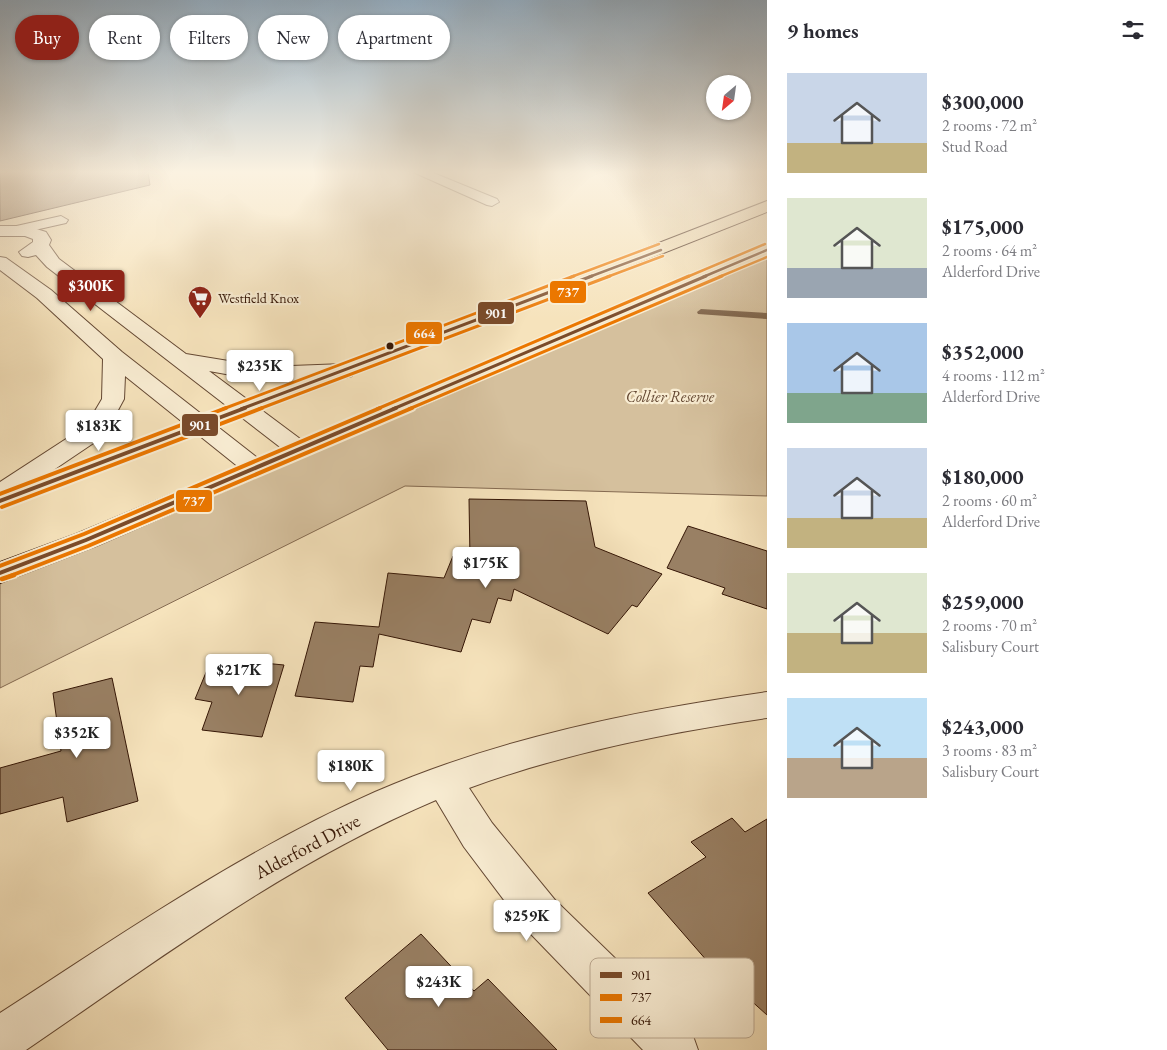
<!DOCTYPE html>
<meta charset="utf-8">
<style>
:root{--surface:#fff;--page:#f2f2f3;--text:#2b2b33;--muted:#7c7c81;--accent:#8f2418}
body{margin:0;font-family:"EB Garamond",serif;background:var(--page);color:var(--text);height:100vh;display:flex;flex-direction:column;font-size:19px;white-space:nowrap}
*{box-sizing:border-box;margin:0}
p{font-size:16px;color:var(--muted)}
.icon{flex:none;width:28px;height:28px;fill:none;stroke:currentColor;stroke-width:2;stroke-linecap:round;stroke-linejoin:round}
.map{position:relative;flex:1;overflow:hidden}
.details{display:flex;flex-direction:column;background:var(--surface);width:400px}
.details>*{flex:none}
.hud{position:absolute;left:15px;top:15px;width:475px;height:45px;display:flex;gap:10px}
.needle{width:32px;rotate:209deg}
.tools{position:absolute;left:706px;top:75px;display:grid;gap:10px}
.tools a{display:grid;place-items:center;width:45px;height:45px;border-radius:50%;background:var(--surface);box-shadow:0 1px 4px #0004;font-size:25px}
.price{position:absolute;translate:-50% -42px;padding:0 11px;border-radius:5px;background:#fff;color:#222;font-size:16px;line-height:32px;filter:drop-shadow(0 1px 2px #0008)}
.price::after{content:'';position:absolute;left:50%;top:30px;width:15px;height:11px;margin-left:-8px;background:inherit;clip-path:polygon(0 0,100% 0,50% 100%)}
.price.selected{background:var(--accent);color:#fff}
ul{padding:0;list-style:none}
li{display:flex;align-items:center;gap:15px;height:125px;padding:0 20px}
li span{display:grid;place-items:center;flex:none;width:140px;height:100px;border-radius:0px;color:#555}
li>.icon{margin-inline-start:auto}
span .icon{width:60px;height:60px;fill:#fffc;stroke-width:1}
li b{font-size:21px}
h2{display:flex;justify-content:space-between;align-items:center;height:60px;padding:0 20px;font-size:21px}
.tag{padding:0 18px;border-radius:22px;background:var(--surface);box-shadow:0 1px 4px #0004;font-size:18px;line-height:45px}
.tag.selected{background:var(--accent);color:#fff}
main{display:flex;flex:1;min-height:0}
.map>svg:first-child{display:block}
</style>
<main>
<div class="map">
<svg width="767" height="1050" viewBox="0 0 767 1050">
<rect width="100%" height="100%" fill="#f6e3bc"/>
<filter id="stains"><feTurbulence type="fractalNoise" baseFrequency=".004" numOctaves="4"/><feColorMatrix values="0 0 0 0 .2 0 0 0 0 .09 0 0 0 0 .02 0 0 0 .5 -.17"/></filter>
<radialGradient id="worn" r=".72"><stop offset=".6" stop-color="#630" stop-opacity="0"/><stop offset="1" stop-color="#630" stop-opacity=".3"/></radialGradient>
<!-- green -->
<polygon fill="#d5c09d" stroke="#846a51" points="767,249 767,496 405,486 0,688 0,573"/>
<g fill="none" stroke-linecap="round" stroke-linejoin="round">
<!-- stream -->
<polygon fill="#81674e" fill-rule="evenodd" points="701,309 767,313 767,319 698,314 697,312"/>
</g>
<!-- building -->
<g fill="#998064" stroke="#341505">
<polygon points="0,172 148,172 150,185 0,221"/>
<polygon points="469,499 586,501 595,547 662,574 637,607 632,605 608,634 514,589 511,601 498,598 490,623 472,619 461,652 379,634 373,667 360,666 353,702 295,696 315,622 379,627 388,573 444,578 453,556 470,559"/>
<polygon points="688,526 767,551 767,609 722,594 725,588 667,568"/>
<polygon points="212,658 284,665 262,737 202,730 212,702 195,699"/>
<polygon points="112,678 138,801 67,822 63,797 0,814 0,768 61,751 53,693"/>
<polygon points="732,818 745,832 767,819 767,1015 708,962 648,893 706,857 691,842"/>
<polygon points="421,934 474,991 488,979 557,1050 388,1050 345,998"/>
</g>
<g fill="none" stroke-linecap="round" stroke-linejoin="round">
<defs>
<g id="service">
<polygon points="413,172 431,172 497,199 499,202 492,206 487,205"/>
<polygon points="61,216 68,220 66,223 17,234 10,230 12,227"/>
</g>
<g id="minor">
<polygon points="0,226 27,226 46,232 51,240 49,245 59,259 186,354 265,367 344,364 352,366 355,371 352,376 344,378 265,381 209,371 307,444 310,449 307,454 298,456 289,454 47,267 36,255 28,257 22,256 19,252 33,242 33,239 25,236 0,236"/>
<polygon points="0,257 6,258 51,290 122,352 264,463 268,468 264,473 255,476 246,473 125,376 124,399 104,436 9,500 0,502 0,482 86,426 102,399 103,359 37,298 0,270"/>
<path d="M767,692V718C665,733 565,753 469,788L492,823L555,900L692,1033L698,1050H643L525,928L464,847L436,800C287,863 158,960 26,1050H0V1013C122,934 242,851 375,792C499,738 633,711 767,692Z"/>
</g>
<g id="primary">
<polygon points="767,201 767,212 487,323 0,509 0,492 473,315"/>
<polygon points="767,245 767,256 96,546 0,583 0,562 76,534"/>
</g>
</defs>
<!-- service casing -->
<use href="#service" stroke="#644833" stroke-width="2"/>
<!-- minor casing -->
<use href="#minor" stroke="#644833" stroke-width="2"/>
<!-- primary casing -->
<use href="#primary" stroke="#341505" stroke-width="2"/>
<!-- service -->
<use href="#service" fill="#f9edd3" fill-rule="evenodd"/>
<!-- minor -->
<use href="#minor" fill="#f9edd3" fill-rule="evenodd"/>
<!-- primary -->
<use href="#primary" fill="#f6e3bc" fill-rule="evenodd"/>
<defs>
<g id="bus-1-far2">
<polyline points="589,277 661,250"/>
<polyline points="703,277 767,250"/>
</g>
<g id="bus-1-far1">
<polyline points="241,409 592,276"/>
<polyline points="393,409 706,276"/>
</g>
<g id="bus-1">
<polyline points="0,501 245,408"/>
<polyline points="0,573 86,540 396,408"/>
</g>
<g id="bus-2-far3">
<polyline points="607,277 663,256"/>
<polyline points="719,277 767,257"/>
</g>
<g id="bus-2-far2">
<polyline points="259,409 610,276"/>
<polyline points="409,409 722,276"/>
</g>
<g id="bus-2-far1">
<polyline points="2,507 262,408"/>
<polyline points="10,576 88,546 412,408"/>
</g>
<polyline id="bus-2" points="2,579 14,575"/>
<g id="bus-3-far2">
<polyline points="571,277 659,244"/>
<polyline points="687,277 765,244"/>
</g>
<g id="bus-3-far1">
<polyline points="223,409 574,276"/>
<polyline points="377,409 689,276"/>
</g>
<g id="bus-3">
<polyline points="0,494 226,408"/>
<polyline points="0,566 84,534 380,408"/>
</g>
</defs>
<!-- bus-1-far2 casing -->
<use href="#bus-1-far2" stroke="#f9edd3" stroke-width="5"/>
<!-- bus-1-far1 casing -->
<use href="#bus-1-far1" stroke="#f9edd3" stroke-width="6"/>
<!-- bus-1 casing -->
<use href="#bus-1" stroke="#f9edd3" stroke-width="8"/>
<!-- bus-2-far3 casing -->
<use href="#bus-2-far3" stroke="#f9edd3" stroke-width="5"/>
<!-- bus-2-far2 casing -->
<use href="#bus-2-far2" stroke="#f9edd3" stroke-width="6"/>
<!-- bus-2-far1 casing -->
<use href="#bus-2-far1" stroke="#f9edd3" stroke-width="8"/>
<!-- bus-2 casing -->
<use href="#bus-2" stroke="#f9edd3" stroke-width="8"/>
<!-- bus-3-far2 casing -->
<use href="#bus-3-far2" stroke="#f9edd3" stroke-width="5"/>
<!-- bus-3-far1 casing -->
<use href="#bus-3-far1" stroke="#f9edd3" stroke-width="6"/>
<!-- bus-3 casing -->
<use href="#bus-3" stroke="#f9edd3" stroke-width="8"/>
<!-- bus-1-far2 -->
<use href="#bus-1-far2" stroke="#7a4b2a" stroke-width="2.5"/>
<!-- bus-1-far1 -->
<use href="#bus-1-far1" stroke="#7a4b2a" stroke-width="3"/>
<!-- bus-1 -->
<use href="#bus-1" stroke="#7a4b2a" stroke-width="4"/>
<!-- bus-2-far3 -->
<use href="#bus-2-far3" stroke="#eb7700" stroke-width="2.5"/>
<!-- bus-2-far2 -->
<use href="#bus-2-far2" stroke="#eb7700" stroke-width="3"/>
<!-- bus-2-far1 -->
<use href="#bus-2-far1" stroke="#eb7700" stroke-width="4"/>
<!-- bus-2 -->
<use href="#bus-2" stroke="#eb7700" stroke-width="4.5"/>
<!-- bus-3-far2 -->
<use href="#bus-3-far2" stroke="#eb7700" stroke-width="2.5"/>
<!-- bus-3-far1 -->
<use href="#bus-3-far1" stroke="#eb7700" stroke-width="3"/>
<!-- bus-3 -->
<use href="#bus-3" stroke="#eb7700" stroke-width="4"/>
</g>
<!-- sky -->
<linearGradient id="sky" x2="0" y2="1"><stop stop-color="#93abbe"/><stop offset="0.54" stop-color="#fbf2e1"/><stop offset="1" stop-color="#fbf2e1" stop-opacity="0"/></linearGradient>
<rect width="767" height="319" fill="url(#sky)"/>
<!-- icons -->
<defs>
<symbol id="supermarket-pin" viewBox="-11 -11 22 30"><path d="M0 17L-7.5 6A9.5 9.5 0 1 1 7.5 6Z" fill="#8f2418" stroke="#f9edd3"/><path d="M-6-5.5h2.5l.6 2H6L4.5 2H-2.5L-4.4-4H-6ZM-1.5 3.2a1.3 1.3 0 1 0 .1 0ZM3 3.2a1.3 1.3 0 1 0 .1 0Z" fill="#fff"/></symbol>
</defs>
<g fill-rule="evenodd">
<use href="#supermarket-pin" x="186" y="284" width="28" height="38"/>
</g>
<!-- markers -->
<circle fill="#341505" stroke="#f9edd3" stroke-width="2" cx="390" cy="346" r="4.5"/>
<g text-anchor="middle" stroke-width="4.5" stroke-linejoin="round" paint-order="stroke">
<!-- far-poi labels -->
<g font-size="14" fill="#341505" stroke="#f9edd3" text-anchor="start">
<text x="218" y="303">Westfield Knox</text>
</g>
<!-- park labels -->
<g font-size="16" font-style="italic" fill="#644833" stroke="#f9edd3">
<text x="670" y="402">Collier Reserve</text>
</g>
<!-- near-street labels -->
<g font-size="19" fill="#341505" stroke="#f9edd3">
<text transform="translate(307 846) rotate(-28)" y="7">Alderford Drive</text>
</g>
</g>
<!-- legend -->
<rect x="590" y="958" width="164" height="80" rx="8" fill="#f9edd3" stroke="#beac95" stroke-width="1"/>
<rect x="600" y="972" width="22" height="6" fill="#7a4b2a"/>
<rect x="600" y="994" width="22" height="7" fill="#eb7700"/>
<rect x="600" y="1017" width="22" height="6" fill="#eb7700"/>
<g font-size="14" fill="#341505">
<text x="631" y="980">901</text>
<text x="631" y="1002">737</text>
<text x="631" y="1025">664</text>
</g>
<g stroke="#f9edd3" stroke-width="2">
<rect x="549" y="280" width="38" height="24" rx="5" fill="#eb7700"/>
<rect x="477" y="301" width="38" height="24" rx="5" fill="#7a4b2a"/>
<rect x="405" y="321" width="38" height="24" rx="5" fill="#eb7700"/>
<rect x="181" y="413" width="38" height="24" rx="5" fill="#7a4b2a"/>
<rect x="175" y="489" width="38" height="24" rx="5" fill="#eb7700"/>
</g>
<g font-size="14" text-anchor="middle" font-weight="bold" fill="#fff">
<text x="568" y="297">737</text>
<text x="496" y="318">901</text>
<text x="424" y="338">664</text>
<text x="200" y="430">901</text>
<text x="194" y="506">737</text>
</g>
<rect width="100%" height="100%" filter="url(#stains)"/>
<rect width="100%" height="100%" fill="url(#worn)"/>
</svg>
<div class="tools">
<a><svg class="needle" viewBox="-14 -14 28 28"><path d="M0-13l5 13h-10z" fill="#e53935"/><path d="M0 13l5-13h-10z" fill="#7c7c81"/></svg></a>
</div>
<b class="price selected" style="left:91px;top:312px">$300K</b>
<b class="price" style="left:260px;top:392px">$235K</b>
<b class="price" style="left:99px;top:452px">$183K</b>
<b class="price" style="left:486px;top:589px">$175K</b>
<b class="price" style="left:239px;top:696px">$217K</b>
<b class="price" style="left:77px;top:759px">$352K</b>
<b class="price" style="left:351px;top:792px">$180K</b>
<b class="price" style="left:527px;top:942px">$259K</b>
<b class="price" style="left:439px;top:1008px">$243K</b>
<div class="hud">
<a class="tag selected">Buy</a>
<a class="tag">Rent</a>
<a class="tag">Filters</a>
<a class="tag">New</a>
<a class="tag">Apartment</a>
</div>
</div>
<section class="details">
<h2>9 homes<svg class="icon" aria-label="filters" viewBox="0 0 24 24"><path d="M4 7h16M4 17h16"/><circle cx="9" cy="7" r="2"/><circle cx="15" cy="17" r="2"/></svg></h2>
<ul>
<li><span style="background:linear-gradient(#c9d6e8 70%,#c2b280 0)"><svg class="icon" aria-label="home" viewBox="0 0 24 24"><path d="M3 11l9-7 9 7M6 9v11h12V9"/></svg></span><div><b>$300,000</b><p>2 rooms · 72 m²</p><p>Stud Road</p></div></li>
<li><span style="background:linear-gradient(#dfe7d0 70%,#9aa5b1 0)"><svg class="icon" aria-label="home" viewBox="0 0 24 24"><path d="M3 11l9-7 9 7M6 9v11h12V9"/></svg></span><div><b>$175,000</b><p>2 rooms · 64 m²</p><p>Alderford Drive</p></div></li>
<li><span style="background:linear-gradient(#a9c7e8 70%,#7fa58c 0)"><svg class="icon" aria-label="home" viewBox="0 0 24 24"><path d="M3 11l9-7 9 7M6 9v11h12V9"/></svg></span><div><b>$352,000</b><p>4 rooms · 112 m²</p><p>Alderford Drive</p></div></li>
<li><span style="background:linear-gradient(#c9d6e8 70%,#c2b280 0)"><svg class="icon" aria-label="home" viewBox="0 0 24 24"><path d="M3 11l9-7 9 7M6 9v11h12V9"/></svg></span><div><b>$180,000</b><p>2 rooms · 60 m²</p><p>Alderford Drive</p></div></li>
<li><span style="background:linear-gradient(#dfe7d0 60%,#c2b280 0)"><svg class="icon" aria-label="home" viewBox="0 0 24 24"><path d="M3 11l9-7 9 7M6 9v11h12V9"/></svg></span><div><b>$259,000</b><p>2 rooms · 70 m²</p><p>Salisbury Court</p></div></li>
<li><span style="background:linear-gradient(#bfe0f5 60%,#b9a48a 0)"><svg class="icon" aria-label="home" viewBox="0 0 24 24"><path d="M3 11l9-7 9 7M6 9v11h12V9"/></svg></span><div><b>$243,000</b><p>3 rooms · 83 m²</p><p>Salisbury Court</p></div></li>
</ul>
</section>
</main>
